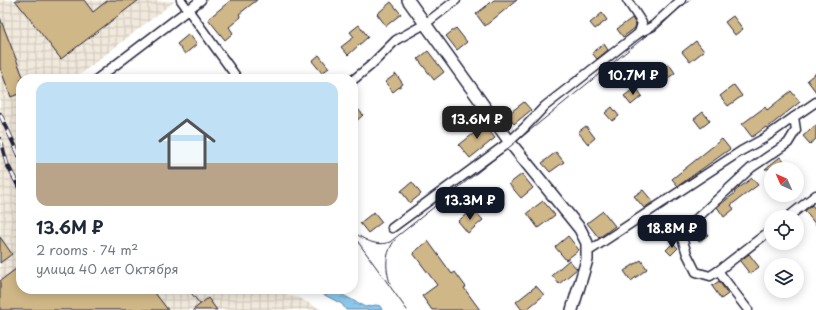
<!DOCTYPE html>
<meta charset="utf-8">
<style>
:root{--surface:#fff;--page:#f2f2f3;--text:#1f2937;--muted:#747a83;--accent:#111827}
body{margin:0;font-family:"Playpen Sans",sans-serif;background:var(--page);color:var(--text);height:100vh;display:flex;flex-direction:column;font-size:15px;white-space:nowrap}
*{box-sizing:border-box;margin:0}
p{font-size:13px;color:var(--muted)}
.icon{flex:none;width:22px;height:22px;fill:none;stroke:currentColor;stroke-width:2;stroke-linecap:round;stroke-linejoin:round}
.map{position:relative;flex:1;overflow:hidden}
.sheet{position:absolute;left:16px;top:74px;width:342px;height:220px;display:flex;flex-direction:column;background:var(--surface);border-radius:16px;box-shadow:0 2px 10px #0003}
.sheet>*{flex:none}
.needle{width:26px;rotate:315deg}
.controls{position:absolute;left:764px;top:162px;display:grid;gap:8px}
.controls a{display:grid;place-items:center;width:40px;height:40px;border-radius:50%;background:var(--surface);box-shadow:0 2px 10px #0003;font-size:20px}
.price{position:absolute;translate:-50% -34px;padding:0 9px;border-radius:8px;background:var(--accent);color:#fff;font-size:13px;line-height:26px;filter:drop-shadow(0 1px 2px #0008)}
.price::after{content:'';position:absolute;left:50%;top:24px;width:12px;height:9px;margin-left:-6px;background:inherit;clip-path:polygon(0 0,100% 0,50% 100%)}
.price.active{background:#222;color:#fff}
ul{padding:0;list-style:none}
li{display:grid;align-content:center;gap:8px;height:212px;padding:0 20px}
li span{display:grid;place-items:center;height:124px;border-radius:12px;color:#555}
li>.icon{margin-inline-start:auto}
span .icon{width:72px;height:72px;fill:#fffc;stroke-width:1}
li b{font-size:17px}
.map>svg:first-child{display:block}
</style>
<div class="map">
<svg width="816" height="310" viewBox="0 0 816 310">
<defs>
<pattern id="industrial-grid" width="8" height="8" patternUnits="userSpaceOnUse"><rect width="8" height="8" fill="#f1e9db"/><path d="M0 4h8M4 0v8" fill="none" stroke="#cec8bd"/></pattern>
<pattern id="water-ripples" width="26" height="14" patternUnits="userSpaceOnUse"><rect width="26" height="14" fill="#8cc8ec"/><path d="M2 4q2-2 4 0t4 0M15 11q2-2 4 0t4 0" fill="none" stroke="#78accb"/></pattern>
</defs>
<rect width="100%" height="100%" fill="#fff"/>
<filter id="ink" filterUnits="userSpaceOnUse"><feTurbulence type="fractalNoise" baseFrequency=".025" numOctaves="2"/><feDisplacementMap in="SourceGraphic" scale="8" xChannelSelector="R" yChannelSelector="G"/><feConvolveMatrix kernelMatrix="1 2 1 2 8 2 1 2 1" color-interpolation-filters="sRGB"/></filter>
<g filter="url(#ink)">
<!-- industrial -->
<polygon fill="url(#industrial-grid)" points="0,0 175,1 74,79 21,79 21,289 284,289 288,296 297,297 322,310 0,310"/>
<!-- water -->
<polygon fill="url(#water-ripples)" stroke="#6286a5" points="313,289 332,289 365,307 376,305 380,306 382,310 346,310 342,304"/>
<!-- building -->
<g fill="#d0b787" stroke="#22223b">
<polygon points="15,0 84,0 93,12 108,0 139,0 61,59"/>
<polygon points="231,0 257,0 239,14 241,17 229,27 233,33 225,40 208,19"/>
<polygon points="494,0 517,0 485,26 476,14"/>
<polygon points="391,2 401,14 386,26 377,14"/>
<polygon points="602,13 607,20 595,29 590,23"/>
<polygon points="733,16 743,29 735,35 725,22"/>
<polygon points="0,18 24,79 21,79 21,93 11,97 0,68"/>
<polygon points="632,18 636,24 635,28 623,37 617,29"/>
<polygon points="359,25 368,37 348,55 341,47 354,37 350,32"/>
<polygon points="456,28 467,42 457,50 446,36"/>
<polygon points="189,34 197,44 185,54 177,44"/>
<polygon points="696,41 704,51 690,62 682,52"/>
<polygon points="604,44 608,50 597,59 592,53"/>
<polygon points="428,51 444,72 434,80 418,59"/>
<polygon points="319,55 329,68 322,73 312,61"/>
<polygon points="669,64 675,73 664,81 657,73"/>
<polygon points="816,73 816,92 807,80"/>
<polygon points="396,74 403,84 393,92 385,82"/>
<polygon points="734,85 742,96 728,106 720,96"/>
<polygon points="636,87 642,96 631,105 624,96"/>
<polygon points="791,91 800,102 767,128 766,127 752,137 742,124 765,107 767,110"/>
<polygon points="524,102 531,110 514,124 507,115"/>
<polygon points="353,103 363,115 353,124"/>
<polygon points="612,107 619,116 612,121 605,113"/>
<polygon points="703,112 710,121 701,128 694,119"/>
<polygon points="481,121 495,138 470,158 459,145 478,130 475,127"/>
<polygon points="816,125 816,139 810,144 803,136"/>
<polygon points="586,126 595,138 588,144 578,132"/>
<polygon points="722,139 730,149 678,186 672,179"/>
<polygon points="556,152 564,162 550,172 542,163"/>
<polygon points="780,157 787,165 782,169 765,169"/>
<polygon points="522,174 533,188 521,198 509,184"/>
<polygon points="752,178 758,185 731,205 734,209 724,217 717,207 735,193 734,192"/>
<polygon points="412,182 421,194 410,203 401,191"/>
<polygon points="643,190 653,202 644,208 634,196"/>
<polygon points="543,201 555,215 538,228 527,213"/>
<polygon points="812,205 816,210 816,225 805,211"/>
<polygon points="473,209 483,220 468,233 458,221"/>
<polygon points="603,211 615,226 599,238 587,223"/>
<polygon points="374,212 382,222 368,233 360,223"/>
<polygon points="700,224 708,235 699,242 692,233"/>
<polygon points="568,236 579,250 566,260 555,247"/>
<polygon points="0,237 12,254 0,263"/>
<polygon points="428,241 452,274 455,272 466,287 464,288 480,310 432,310 422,296 437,285 413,253"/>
<polygon points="673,243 678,248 671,255 666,250"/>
<polygon points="749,254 759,267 750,274 740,261"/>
<polygon points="569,260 577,269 559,284 552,275"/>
<polygon points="641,260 647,269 631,281 624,271"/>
<polygon points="21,265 21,289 152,289 168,310 0,310 0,281"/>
<polygon points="719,281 728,294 721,299 712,286"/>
<polygon points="536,286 544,295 526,310 522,310 516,302"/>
<polygon points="208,298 217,310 193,310"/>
</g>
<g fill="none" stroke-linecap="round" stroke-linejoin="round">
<defs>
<g id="street">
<polyline points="181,0 238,79"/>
<polyline points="627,0 642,23 639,33"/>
<polyline points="97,79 201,0"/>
<polyline points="353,80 370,66 396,40 425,24 456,0"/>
<polyline points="788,217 816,195"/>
<polyline points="392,228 509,142 524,128 545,106 639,33 653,26 681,0"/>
<polyline points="587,250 592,249 741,151 763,139 794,117"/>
<polyline points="718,271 771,230"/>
<polyline points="748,310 718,271 710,276 696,272 687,254 682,238 693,222 751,168 788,143 796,130 794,117 816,102"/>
</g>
<polyline id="secondary" points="408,0 512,145 580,229 587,243 587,260 572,310"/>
</defs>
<!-- street casing -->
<use href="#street" stroke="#22223b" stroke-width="11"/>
<!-- secondary casing -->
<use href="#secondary" stroke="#22223b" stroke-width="14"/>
<!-- street -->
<use href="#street" stroke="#fff" stroke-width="8"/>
<!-- secondary -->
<use href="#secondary" stroke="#fff" stroke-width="11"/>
<!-- tram -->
<g stroke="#22223b" stroke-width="1">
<path d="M353,232C365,240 376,247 390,242L512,145L690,0"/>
<polyline points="353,235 407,310"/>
<path d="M390,283C385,267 385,253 395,240"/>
<polyline points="188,289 200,304"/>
</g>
<defs>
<g id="rail">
<polyline points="0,114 21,159"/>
<polyline points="0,139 7,164 21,191"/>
</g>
</defs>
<!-- rail casing -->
<use href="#rail" stroke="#22223b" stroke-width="4.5"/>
<!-- rail -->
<use href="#rail" stroke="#fff" stroke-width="3" stroke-dasharray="9" stroke-linecap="butt"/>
</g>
</g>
</svg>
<div class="controls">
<a><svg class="needle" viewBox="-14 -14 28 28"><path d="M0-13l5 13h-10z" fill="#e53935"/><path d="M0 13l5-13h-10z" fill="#747a83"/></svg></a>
<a><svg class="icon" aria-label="locate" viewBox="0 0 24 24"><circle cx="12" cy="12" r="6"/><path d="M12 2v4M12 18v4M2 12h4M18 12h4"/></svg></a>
<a><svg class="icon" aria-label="layers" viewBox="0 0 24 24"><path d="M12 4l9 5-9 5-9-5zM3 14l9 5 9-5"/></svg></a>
</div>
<b class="price" style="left:633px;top:96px">10.7M ₽</b>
<b class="price active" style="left:477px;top:140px">13.6M ₽</b>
<b class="price" style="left:470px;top:221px">13.3M ₽</b>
<b class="price" style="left:672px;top:249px">18.8M ₽</b>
<section class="sheet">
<ul>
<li><span style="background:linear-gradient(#bfe0f5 65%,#b9a48a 0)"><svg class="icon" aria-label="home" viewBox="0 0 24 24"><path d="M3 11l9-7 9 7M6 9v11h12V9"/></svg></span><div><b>13.6M ₽</b><p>2 rooms · 74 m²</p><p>улица 40 лет Октября</p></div></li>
</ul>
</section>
</div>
